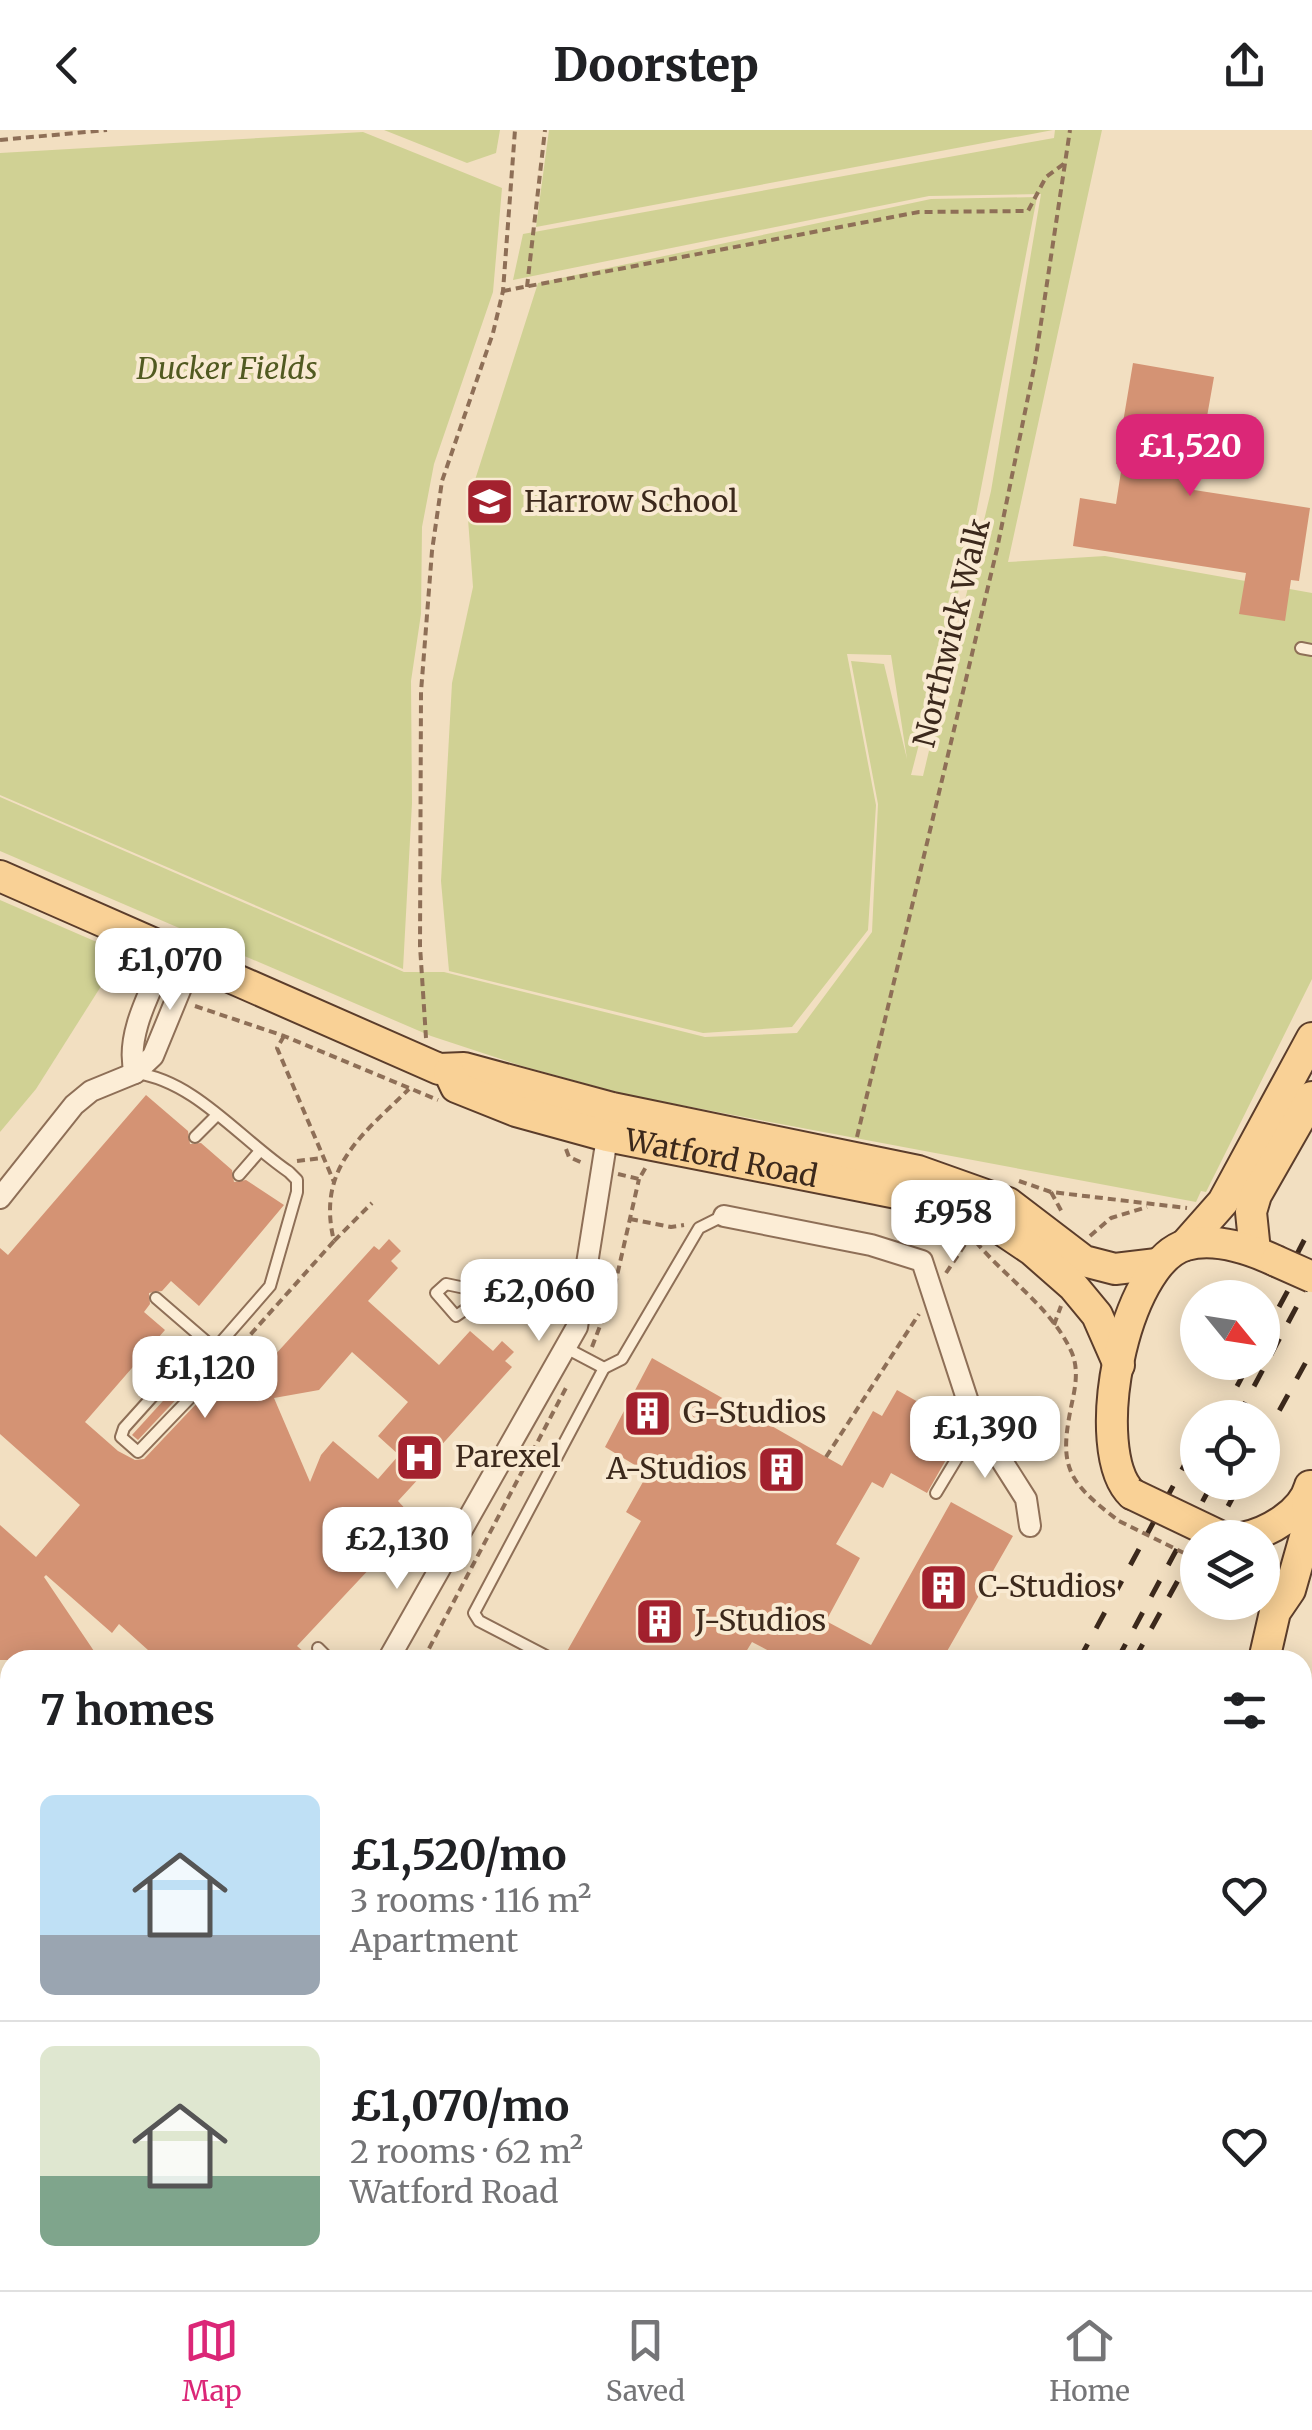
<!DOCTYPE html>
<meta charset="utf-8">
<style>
:root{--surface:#fff;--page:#f6f6f6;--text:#202124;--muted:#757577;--line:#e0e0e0;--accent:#db2777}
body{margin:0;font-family:Merriweather,serif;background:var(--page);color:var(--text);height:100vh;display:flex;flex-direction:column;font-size:38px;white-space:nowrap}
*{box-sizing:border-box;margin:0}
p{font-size:32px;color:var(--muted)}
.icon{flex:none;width:55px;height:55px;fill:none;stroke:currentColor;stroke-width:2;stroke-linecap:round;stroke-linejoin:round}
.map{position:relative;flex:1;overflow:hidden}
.panel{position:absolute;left:0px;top:1520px;width:1312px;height:640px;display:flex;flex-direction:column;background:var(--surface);border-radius:30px 30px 0 0;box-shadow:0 5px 25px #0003}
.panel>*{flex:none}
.needle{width:65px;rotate:120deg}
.controls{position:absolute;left:1180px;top:1150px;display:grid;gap:20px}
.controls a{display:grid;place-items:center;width:100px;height:100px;border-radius:50%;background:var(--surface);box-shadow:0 5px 25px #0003;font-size:50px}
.price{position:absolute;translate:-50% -85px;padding:0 22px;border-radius:20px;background:#fff;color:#222;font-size:32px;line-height:65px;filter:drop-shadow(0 2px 5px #0008)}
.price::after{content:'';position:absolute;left:50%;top:60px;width:30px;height:22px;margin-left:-15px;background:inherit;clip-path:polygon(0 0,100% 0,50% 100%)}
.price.current{background:var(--accent);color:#fff}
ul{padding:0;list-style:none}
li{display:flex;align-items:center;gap:30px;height:250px;padding:0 40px}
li+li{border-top:2px solid var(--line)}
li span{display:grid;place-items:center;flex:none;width:280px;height:200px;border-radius:15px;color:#555}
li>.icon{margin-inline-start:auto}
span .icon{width:120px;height:120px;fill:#fffc;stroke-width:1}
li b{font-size:42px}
h2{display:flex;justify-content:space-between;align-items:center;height:120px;padding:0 40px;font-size:42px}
header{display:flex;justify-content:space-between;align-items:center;height:130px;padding:0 40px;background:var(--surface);font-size:45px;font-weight:800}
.tab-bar{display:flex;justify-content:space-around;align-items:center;height:140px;border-top:2px solid var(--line);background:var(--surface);font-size:28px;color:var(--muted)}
.tab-bar a{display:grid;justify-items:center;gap:5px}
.tab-bar .current{color:var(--accent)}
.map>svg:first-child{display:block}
</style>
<header><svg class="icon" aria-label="back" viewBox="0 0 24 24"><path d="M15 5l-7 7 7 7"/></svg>Doorstep<svg class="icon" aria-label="share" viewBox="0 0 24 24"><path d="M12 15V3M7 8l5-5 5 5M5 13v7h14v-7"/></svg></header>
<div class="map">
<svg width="1312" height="2160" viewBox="0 0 1312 2160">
<rect width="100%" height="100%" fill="#f2dfc1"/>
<!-- green -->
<g fill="#d0d194">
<polygon points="384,0 500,0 496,23 467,33"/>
<polygon points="549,0 1053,0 536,97"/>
<polygon points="1055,0 1102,0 1008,432 1105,426 1312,463 1312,849 1206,1062 1201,1061 1196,1072 627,965 522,936 431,906 0,721 0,667 404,842 444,842 705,907 797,903 872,802 878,674 851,531 884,534 907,629 891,525 847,524 876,675 868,800 792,897 703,903 449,841 441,751 452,553 473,457 467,375 538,153 931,69 1037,67 969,421 911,645 923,646 991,361 1041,64 929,66 513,150 523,104 1054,8"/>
<polygon points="363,2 502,58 493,162 434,334 422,397 421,484 411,551 412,673 403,839 0,665 0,23"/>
<polygon points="0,770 122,823 36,959 0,1002"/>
</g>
<!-- building -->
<g fill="#d49374" fill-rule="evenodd">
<polygon points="1133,233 1214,247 1194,360 1310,378 1299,451 1291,450 1285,491 1239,484 1246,443 1073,416 1080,368 1116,374 1122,335 1116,334"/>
<path d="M146,965L188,1001L190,1014L201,1013L232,1040L234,1052L246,1050L284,1075L199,1176L171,1151L162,1161L149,1163L150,1174L144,1182L165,1200L85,1292L118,1321L135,1330L144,1329L218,1251L222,1240L227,1244L257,1211L274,1226L374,1116L379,1120L389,1109L401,1121L391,1131L398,1138L368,1171L439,1235L470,1201L493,1221L502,1211L514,1222L505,1231L512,1237L418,1341L422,1345L398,1371L423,1398L413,1409L405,1401L297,1516L313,1530H140L148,1520L119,1494L112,1503L46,1445L44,1447L96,1524L88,1530H0V1395L36,1427L80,1375L0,1304V1118L8,1125ZM352,1222L408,1272L378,1306L399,1325L378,1349L333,1311L321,1325L310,1352L274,1268L319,1260Z"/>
<polygon points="652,1228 842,1336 873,1281 882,1286 897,1260 964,1298 927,1363 891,1343 883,1358 872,1352 836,1414 860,1428 826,1491 871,1515 951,1372 1013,1406 942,1530 786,1530 752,1512 741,1530 562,1530 641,1391 626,1382 648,1343 605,1317"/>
<polygon points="193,1238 200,1244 138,1310 132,1305"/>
</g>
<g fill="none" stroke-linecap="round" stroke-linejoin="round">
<defs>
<g id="lane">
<polyline points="1301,518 1312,520"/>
<path d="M136,943C195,951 240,1009 289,1042L297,1050V1062L270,1156L215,1219L187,1228L124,1298L121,1307L138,1322L212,1245L215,1219L156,1168"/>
<polyline points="195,1007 216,986"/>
<polyline points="239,1045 259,1022"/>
<path d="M489,1163L456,1186L436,1163L446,1154C492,1164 535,1172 582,1177"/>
<polyline points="566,1218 604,1238 622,1229 699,1098 723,1086"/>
<polyline points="936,1363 977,1295"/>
<polyline points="318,1518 330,1530"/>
<polyline points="548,1527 479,1491 474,1483 604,1238"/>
<polyline points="1302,1647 1312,1634"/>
<polyline points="0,1933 10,1914"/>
<polyline points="0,1988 10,1993"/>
<polyline points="1302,2051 1312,2051"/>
</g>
<g id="street">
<path d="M135,943C124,905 153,857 168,821"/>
<polyline points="0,1068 74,975 91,961 135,943 153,926 192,831"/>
<polyline points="724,1086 871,1115 922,1131 972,1284 1026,1369 1030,1396"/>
<polyline points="388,1530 577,1197 609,995"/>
<polyline points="1302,1719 1312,1719"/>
<polyline points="19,2160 37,2150"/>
<polyline points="948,2160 954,2150"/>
</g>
<g id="primary">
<polyline points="0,746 439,939 464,938 612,978 918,1041 1008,1073 1084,1131 1115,1139 1157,1134"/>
<path id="s1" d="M449,942L456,957L516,981L607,1006L912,1066L983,1087L1032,1120L1073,1156L1097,1185L1119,1235"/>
<polyline points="1185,1115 1223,1072 1312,908"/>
<polyline points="1255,1121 1251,1082 1256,1065 1312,967"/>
<path d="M1132,1364C1087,1322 1123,1133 1186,1115C1215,1107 1250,1119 1276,1131"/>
<path d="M1242,1408C1268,1403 1303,1383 1310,1356"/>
<polyline points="1264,1530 1275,1482 1290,1460 1309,1393 1307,1366"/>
<polyline points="1189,2160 1189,2150"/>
</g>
</defs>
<!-- lane casing -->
<use href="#lane" stroke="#8e6f57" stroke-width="14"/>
<!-- street casing -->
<use href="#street" stroke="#8e6f57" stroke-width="24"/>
<!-- primary casing -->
<use href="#primary" stroke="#5b3d2b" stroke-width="34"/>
<!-- path -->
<g stroke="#8e6f57" stroke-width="4" stroke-dasharray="8 5" stroke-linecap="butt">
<polyline points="0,10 107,0"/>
<polyline points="527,157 545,0"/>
<polyline points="503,161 919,82 1028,81 1046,47 1065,33"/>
<polyline points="195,876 284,906 438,970"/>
<polyline points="284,906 277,918 334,1052"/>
<polyline points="426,908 420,816 421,562 432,421 442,351 493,203 503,161 515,0"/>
<polyline points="857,1007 997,419 1035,233 1070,0"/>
<polyline points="566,1019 569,1027 585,1034"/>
<polyline points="297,1031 322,1028"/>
<polyline points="618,1044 639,1049 646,1037"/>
<polyline points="1019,1051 1051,1062 1187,1078"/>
<polyline points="1051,1062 1063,1084"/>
<polyline points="630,1089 671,1097 684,1095"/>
<polyline points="1090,1106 1111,1088 1147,1077"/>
<polyline points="334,1111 372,1073"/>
<path d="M976,1112C1006,1148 1053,1179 1072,1223C1078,1238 1076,1253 1073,1268C1058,1336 1065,1350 1119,1391"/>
<polyline points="946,1143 970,1107"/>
<polyline points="1054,1195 1061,1176"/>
<path d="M242,1214L334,1111C316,1038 362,1005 409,959"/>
<polyline points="592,1217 614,1159 639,1049"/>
<polyline points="826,1327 919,1184"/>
<polyline points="423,1530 568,1254"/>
<polyline points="65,2160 70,2150"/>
<polyline points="401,2160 402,2150"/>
</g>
<!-- lane -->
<use href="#lane" stroke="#fcedd6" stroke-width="10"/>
<!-- street -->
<use href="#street" stroke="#fcedd6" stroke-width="20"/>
<!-- primary -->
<use href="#primary" stroke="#f9d196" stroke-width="30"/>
<!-- rail -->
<g stroke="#3c291c" stroke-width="5" stroke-dasharray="18 18" stroke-linecap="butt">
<polyline points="1296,1126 1312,1095"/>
<polyline points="1279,1177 1312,1116"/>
<polyline points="1220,1288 1250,1232"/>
<polyline points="1237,1288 1312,1148"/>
<polyline points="1262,1312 1312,1221"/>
<polyline points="1211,1408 1241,1352"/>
<polyline points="1079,1530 1198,1310"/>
<polyline points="1117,1530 1213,1352"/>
<polyline points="1134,1530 1198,1414"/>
<polyline points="694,2160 701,2150"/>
<polyline points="721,2160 728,2150"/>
<polyline points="755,2160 761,2150"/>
</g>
<defs>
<g id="primary-bridge">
<polyline points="1276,1131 1312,1147"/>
<polyline points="1132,1364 1224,1408"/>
</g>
</defs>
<!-- primary-bridge casing -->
<use href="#primary-bridge" stroke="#5b3d2b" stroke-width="34" stroke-linecap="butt"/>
<!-- path-bridge -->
<polyline stroke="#8e6f57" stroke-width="4" stroke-dasharray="8 5" stroke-linecap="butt" points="1119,1391 1198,1430"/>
<!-- primary-bridge -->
<use href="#primary-bridge" stroke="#f9d196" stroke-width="30"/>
</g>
<!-- icons -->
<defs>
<symbol id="school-square" viewBox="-11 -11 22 22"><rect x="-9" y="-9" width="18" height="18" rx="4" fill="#a3212e" stroke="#f9ead2"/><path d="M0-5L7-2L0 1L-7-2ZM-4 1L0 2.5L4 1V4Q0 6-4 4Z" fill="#fff"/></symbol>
<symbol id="building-square" viewBox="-11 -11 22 22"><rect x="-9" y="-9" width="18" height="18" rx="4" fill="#a3212e" stroke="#f9ead2"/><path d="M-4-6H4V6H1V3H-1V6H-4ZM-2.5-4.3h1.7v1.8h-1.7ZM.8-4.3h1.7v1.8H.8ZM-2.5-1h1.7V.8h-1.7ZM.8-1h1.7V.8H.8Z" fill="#fff"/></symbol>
<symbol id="hospital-square" viewBox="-11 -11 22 22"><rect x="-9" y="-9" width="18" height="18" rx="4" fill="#a3212e" stroke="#f9ead2"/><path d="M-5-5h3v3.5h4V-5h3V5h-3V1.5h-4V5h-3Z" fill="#fff"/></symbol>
</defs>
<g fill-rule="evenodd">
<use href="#school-square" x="462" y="344" width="55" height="55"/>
<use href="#building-square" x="620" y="1256" width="55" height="55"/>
<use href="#hospital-square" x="392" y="1300" width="55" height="55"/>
<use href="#building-square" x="754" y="1312" width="55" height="55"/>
<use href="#building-square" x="916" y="1430" width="55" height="55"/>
<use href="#building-square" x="632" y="1464" width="55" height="55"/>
</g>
<g text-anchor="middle" stroke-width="8" stroke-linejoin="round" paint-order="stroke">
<!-- park labels -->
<g font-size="30" font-style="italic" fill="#515a21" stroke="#f9ead2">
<text x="227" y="249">Ducker Fields</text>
</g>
<!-- poi labels -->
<g font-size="30" fill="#3c291c" stroke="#f9ead2" text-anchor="start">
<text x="524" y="382">Harrow School</text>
<text x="683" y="1293">G-Studios</text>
<text x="455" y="1337">Parexel</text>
<text x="747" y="1349" text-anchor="end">A-Studios</text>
<text x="978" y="1467">C-Studios</text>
<text x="695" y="1501">J-Studios</text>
</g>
<!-- street labels -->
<g font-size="30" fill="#3c291c" stroke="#f9ead2">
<text transform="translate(952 503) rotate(-76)" y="10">Northwick Walk</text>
<text dy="10" stroke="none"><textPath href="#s1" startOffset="292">Watford Road</textPath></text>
</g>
</g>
</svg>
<div class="controls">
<a><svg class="needle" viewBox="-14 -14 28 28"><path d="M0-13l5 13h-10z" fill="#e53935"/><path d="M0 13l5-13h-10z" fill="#757577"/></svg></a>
<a><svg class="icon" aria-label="locate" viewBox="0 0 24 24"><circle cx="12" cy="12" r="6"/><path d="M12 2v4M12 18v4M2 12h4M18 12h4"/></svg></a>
<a><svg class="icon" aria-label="layers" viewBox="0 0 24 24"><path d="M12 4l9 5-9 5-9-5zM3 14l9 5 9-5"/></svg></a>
</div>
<b class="price current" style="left:1190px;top:369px">£1,520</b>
<b class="price" style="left:170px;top:883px">£1,070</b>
<b class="price" style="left:953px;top:1135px">£958</b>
<b class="price" style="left:539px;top:1214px">£2,060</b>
<b class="price" style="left:205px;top:1291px">£1,120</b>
<b class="price" style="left:985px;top:1351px">£1,390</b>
<b class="price" style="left:397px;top:1462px">£2,130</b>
<section class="panel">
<h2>7 homes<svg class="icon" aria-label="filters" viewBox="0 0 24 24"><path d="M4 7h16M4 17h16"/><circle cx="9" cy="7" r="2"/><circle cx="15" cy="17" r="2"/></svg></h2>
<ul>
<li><span style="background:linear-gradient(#bfe0f5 70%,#9aa5b1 0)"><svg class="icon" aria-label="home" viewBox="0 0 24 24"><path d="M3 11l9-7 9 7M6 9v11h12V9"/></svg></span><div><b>£1,520/mo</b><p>3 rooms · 116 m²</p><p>Apartment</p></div><svg class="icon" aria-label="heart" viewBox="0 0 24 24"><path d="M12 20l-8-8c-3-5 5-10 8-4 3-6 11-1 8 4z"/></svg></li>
<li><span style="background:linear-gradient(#dfe7d0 65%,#7fa58c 0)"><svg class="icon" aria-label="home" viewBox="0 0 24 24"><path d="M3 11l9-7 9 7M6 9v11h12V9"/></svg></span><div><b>£1,070/mo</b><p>2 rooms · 62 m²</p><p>Watford Road</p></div><svg class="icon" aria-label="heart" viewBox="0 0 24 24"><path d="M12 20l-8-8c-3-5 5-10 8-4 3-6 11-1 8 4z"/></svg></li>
</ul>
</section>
</div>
<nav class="tab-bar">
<a class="current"><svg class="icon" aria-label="map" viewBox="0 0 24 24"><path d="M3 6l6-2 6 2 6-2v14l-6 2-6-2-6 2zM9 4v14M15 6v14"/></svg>Map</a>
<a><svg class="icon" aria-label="saved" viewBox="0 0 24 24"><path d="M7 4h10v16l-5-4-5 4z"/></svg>Saved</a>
<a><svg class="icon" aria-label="home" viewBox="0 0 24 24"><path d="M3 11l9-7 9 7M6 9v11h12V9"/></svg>Home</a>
</nav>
